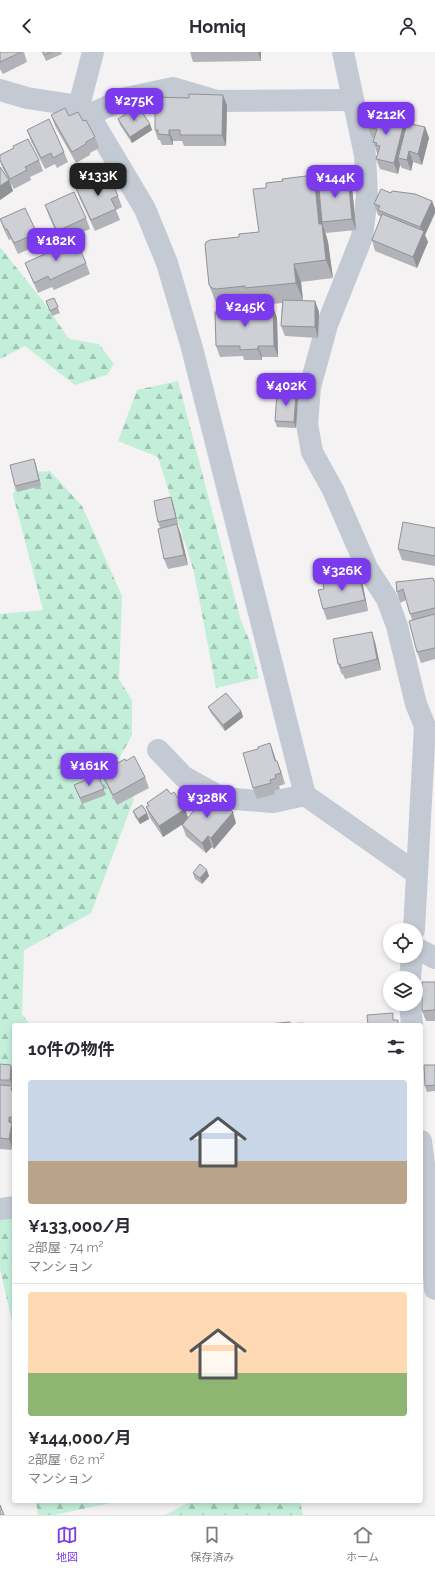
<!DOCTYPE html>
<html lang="ja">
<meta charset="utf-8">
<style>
:root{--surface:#fff;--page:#f2f2f3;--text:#2b2b33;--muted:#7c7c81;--line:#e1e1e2;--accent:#7c3aed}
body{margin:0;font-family:Raleway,"Noto Sans JP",sans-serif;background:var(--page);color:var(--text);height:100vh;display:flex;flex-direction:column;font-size:15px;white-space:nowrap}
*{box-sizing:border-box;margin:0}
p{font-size:13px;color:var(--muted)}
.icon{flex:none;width:22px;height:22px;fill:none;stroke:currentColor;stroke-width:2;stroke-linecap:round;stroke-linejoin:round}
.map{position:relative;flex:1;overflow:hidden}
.details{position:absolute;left:12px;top:971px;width:411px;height:480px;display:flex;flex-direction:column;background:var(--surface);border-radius:4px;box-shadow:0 2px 6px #0003}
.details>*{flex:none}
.buttons{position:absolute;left:383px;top:871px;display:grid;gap:8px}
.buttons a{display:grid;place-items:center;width:40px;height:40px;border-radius:50%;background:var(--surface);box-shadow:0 2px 6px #0003;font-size:20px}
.price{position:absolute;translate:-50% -34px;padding:0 9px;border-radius:8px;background:var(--accent);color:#fff;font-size:13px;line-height:26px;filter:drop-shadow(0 1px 2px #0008)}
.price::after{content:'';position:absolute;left:50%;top:24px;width:12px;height:9px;margin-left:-6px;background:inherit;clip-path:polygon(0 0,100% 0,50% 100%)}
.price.active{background:#222;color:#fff}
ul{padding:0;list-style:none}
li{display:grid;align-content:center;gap:8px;height:212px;padding:0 16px}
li+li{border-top:1px solid var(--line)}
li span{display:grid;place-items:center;height:124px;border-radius:4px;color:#555}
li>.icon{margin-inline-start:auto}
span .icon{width:72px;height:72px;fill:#fffc;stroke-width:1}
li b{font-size:17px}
h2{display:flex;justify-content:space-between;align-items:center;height:48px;padding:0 16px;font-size:17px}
header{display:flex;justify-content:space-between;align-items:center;height:52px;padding:0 16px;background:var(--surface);font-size:18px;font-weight:700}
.tab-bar{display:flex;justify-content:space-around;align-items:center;height:56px;border-top:1px solid var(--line);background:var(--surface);font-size:11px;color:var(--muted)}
.tab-bar a{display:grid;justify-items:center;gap:2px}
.tab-bar .active{color:var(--accent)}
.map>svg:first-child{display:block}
</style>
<header><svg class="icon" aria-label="back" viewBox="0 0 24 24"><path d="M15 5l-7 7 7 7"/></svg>Homiq<svg class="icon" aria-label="person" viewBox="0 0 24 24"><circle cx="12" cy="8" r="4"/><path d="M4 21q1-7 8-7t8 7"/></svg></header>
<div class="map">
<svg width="435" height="1463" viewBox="0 0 435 1463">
<defs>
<pattern id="forest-firs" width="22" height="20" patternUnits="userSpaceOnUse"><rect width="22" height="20" fill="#c3efda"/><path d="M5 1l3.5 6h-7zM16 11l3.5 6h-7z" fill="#a0c4b4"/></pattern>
</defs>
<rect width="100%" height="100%" fill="#f4f2f2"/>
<!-- forest -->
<g fill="url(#forest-firs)">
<polygon points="0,195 43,249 69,287 99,292 114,312 107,323 75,333 25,294 0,307"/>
<polygon points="178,329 241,569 251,592 259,626 216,636 194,520 158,405 118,389 137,338"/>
<polygon points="50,419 82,454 122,544 119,627 132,648 132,683 116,712 134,747 91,861 24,898 22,962 30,973 14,973 14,1014 0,1011 0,562 43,558 13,443 20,421"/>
<polygon points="14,1153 14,1278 0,1217 0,1156"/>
<polygon points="36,1449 120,1449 54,1463 38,1463"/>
<polygon points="192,1449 300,1449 303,1463 165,1463"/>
</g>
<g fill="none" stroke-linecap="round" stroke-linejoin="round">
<!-- minor -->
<g stroke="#c3cad3" stroke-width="22">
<polyline points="343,0 365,103 367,144 362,185 327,273 310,335 307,372 312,400 333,438 367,516 387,547 397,574 416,652 425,674 414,878"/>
<polyline points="0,38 27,46 79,54 89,63 145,157 167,211 192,296 305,743 416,821"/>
<polyline points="79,54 93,0"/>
<polyline points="89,63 126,46 173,36 217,49 353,48"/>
<polyline points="158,698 184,725 222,746 273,750 305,743"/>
<polyline points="416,896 435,906"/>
<polyline points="410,926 412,904"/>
<polyline points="410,952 412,973"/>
<polyline points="421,1089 430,1159 435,1237"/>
<polyline points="0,1157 14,1155"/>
</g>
</g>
<!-- wall -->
<g fill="#b2b3b8">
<polygon points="0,0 24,0 27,10 3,22 0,17"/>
<polygon points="42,0 61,0 62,2 46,9"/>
<polygon points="190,0 261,0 261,9 193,10"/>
<polygon points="227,53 226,94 184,94 182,89 173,89 173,93 162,93 160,88 158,88 155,78"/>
<polygon points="51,63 69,64 83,69 95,85 99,96 90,101 90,103 76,111 55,74"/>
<polygon points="118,67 150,72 152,78 132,91 120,73"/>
<polygon points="404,71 406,75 425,75 429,86 422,113 413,110 411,119 402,116 400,113 398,122 380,117 376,107 378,101 377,101 373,90 374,86 372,86 368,75"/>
<polygon points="27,78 64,100 68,110 57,116 55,112 45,117 31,89"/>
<polygon points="14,96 39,108 43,119 30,125 31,128 14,137 10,130 13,139 0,148 0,115 8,126 2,115 0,109 0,103"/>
<polygon points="314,123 318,135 348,124 352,134 356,178 326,181 325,178 328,190 333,226 301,230 303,248 300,249 315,249 319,260 318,286 285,284 281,274 282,251 252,254 251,252 223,255 218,254 216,251 209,233 239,185 259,180 266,136 283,129"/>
<polygon points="76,136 118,144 122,155 116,158 120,168 95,179 80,147"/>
<polygon points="391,141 432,149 435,157 435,161 425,183 428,190 417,216 375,199 372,188 381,166 380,164 378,163 374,152"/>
<polygon points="45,153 86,166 90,177 60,190 49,164"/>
<polygon points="0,167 37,181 41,192 18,202 11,187 9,188 4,178"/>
<polygon points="25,211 86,211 90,222 54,238 52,235 38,241"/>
<polygon points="54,246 60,261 52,264 46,249"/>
<polygon points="273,255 277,266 278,305 262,305 262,308 244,308 243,304 220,305 216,294 236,259"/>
<polygon points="296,341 298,347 296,376 277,375 275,369"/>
<polygon points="34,407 41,434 17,440 15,434"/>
<polygon points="173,451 178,472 160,476 158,470"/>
<polygon points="177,472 181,483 188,513 168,517 164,507"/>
<polygon points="435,476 435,514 402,508 398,497"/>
<polygon points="435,529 435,607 421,611 417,600 412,568 406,548 400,551 397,540 396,530"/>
<polygon points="363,534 368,559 327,568 323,557"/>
<polygon points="375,590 381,618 345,627 343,622 342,623 338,612"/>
<polygon points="208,655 241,659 243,665 225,679 211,661"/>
<polygon points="270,691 276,709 277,709 285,732 279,734 280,737 274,739 275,742 257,747 253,736 258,697"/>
<polygon points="126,709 145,725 149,736 117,753 105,730 101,720"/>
<polygon points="98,723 106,743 82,752 74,733"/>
<polygon points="171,742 188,766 236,771 214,797 212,795 206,801 186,784 182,773 183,772 163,785 150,766 146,755 148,754 147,751"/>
<polygon points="133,759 147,761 149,767 140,772 135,765"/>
<polygon points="193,821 209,824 202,832 195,827"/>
<polygon points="435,930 435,969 426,969 422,959"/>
<polygon points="0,1012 14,1022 14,1093 13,1098 0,1097"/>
<polygon points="435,1013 435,1039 427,1040 425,1034"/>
</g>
<!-- shaded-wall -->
<g fill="#919296">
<polygon points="258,0 261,0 261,9"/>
<polygon points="223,43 227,53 226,94 222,83"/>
<polygon points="404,71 408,82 398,106 400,113 398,122 394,111"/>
<polygon points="150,72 152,78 132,91 130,85"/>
<polygon points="425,75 429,86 422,113 418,102"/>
<polygon points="169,78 173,89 173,93 169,83"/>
<polygon points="409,99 413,110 411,119 407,108"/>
<polygon points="314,123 321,141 322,170 328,190 333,226 326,208 319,172"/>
<polygon points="348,124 352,134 356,178 352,167"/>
<polygon points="9,128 13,139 0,148 0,134"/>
<polygon points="432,149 435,157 435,161 425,183 428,190 417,216 413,205 423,182 420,175"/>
<polygon points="294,212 301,230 303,248 296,231"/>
<polygon points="315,249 319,260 318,286 315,275"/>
<polygon points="273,255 277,266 278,305 274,294"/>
<polygon points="258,294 262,305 262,308 258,297"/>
<polygon points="296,341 298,347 296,376 294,370"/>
<polygon points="34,407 36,413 41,434 39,428"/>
<polygon points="171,445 173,451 178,472 176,466"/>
<polygon points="177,472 181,483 188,513 184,503"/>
<polygon points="359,523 363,534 368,559 365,548"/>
<polygon points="372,580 375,590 381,618 377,607"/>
<polygon points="241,659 243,665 225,679 223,673"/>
<polygon points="270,691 274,702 279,720 275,709"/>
<polygon points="277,709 281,719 285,732 281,721"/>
<polygon points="185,757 189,768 163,785 159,774"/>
<polygon points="233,760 236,771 214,797 211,786"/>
<polygon points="147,761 149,767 140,772 138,767"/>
<polygon points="208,784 212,795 206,801 202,791"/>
<polygon points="207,818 209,824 202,832 200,826"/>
<polygon points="11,1013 14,1022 13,1039 11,1038 12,1034 10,1028"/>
<polygon points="9,1065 14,1076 14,1093 13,1098 9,1087"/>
</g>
<!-- building -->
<g fill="#cfd0d6" stroke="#919296">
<polygon points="0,0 21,0 0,10"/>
<polygon points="43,0 52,0 44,3"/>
<polygon points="189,42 223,43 222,83 180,83 180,78 169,78 169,83 158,82 158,78 155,78 155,45 189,46"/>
<polygon points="138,54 150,72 130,85 118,67"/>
<polygon points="65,56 69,64 78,60 83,69 86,68 95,85 86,90 86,92 72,100 51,63"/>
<polygon points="365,61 404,71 394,111 376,107 380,94 376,93 377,91 373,90 377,77 368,75"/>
<polygon points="49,67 64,100 53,106 51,101 41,106 27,78"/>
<polygon points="407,71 425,75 418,102 409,99 407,108 398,106"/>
<polygon points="28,87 39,108 25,115 27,118 10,127 0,108 0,103 14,96 13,94"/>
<polygon points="0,115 9,128 0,134"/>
<polygon points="108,122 118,144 111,147 116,157 91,168 76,136"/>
<polygon points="314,123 319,172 322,172 326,208 294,212 296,231 245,236 245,234 216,237 212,236 209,233 205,193 206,190 210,188 239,185 239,182 259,180 253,137 266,136 266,131 283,129 282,127"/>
<polygon points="348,124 352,167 322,170 318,127"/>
<polygon points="381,137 391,141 392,139 415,142 432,149 420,175 378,158 380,154 374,152"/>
<polygon points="74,140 86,166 57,179 45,153"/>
<polygon points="25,156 37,181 14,191 7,177 5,177 0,167"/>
<polygon points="382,162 424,179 413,205 372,188"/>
<polygon points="76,188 86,211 50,228 48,224 34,231 25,211"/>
<polygon points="54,246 58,255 50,259 46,249"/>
<polygon points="283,248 315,249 315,275 281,274"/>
<polygon points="273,255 274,294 258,294 258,297 240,298 240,294 216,294 215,260 236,259 236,256"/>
<polygon points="277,340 296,341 294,370 275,369"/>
<polygon points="34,407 39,428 15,434 10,413"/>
<polygon points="171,445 176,466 158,470 154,449"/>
<polygon points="403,470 435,476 435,504 398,497"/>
<polygon points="177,472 184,503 164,507 158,477"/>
<polygon points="359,523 365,548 323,557 318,538 324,537 323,531"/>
<polygon points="433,526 434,529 435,529 435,556 410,562 403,537 397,540 396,530"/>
<polygon points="435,562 435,596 417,600 409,569"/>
<polygon points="372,580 377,607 341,616 340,612 338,612 333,587"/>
<polygon points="226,641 241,659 223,673 208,655"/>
<polygon points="270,691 275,709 277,709 281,721 275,723 276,726 270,728 271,731 253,736 243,701 258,697 258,695"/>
<polygon points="134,704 145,725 113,743 101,720 125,707 126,709"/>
<polygon points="98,723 104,737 80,746 74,733"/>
<polygon points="167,737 171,742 174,740 185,757 159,774 146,755 149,754 147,751"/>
<polygon points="205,745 216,754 220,749 233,760 211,786 208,784 202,791 182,773"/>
<polygon points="142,753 147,761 138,767 133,759"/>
<polygon points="200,812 207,818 200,826 193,821"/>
<polygon points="422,930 435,930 435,958 422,959"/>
<polygon points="393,961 393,968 398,968 398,973 368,973 367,963"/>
<polygon points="290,970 290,972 303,971 303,973 268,973 268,972"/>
<polygon points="0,1012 11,1013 10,1028 0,1028"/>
<polygon points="424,1013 435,1013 435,1033 425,1034"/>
<polygon points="0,1033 12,1034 11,1038 14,1038 14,1065 9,1065 9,1070 12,1071 9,1087 0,1086"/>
<polygon points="0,1453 4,1463 0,1463"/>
</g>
</svg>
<div class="buttons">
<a><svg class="icon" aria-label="locate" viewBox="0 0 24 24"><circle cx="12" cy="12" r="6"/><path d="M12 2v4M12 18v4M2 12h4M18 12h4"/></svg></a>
<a><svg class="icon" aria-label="layers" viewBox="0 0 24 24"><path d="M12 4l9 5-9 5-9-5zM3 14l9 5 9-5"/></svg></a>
</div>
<b class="price" style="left:134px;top:70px">¥275K</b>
<b class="price" style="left:386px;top:84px">¥212K</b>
<b class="price active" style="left:98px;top:145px">¥133K</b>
<b class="price" style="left:335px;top:147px">¥144K</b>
<b class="price" style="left:56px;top:210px">¥182K</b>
<b class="price" style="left:245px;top:276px">¥245K</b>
<b class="price" style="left:286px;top:355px">¥402K</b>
<b class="price" style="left:342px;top:540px">¥326K</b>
<b class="price" style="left:89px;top:735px">¥161K</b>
<b class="price" style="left:207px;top:767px">¥328K</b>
<section class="details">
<h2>10件の物件<svg class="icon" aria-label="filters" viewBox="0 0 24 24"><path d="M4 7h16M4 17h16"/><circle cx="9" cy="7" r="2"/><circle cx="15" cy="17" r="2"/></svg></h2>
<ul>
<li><span style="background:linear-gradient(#c9d6e8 65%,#b9a48a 0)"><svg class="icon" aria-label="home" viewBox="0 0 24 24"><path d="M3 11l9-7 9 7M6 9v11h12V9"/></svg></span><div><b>¥133,000/月</b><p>2部屋 · 74 m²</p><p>マンション</p></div></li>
<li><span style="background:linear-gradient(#ffd9b3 65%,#8fb573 0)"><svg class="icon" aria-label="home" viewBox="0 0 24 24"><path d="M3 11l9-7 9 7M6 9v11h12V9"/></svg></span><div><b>¥144,000/月</b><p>2部屋 · 62 m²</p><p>マンション</p></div></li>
</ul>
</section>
</div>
<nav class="tab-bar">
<a class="active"><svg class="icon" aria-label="map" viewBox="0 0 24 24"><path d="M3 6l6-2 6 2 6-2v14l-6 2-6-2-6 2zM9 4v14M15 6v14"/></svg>地図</a>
<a><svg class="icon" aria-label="saved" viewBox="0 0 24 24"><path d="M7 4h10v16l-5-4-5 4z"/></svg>保存済み</a>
<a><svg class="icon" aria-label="home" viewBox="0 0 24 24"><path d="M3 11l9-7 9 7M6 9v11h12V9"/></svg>ホーム</a>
</nav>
